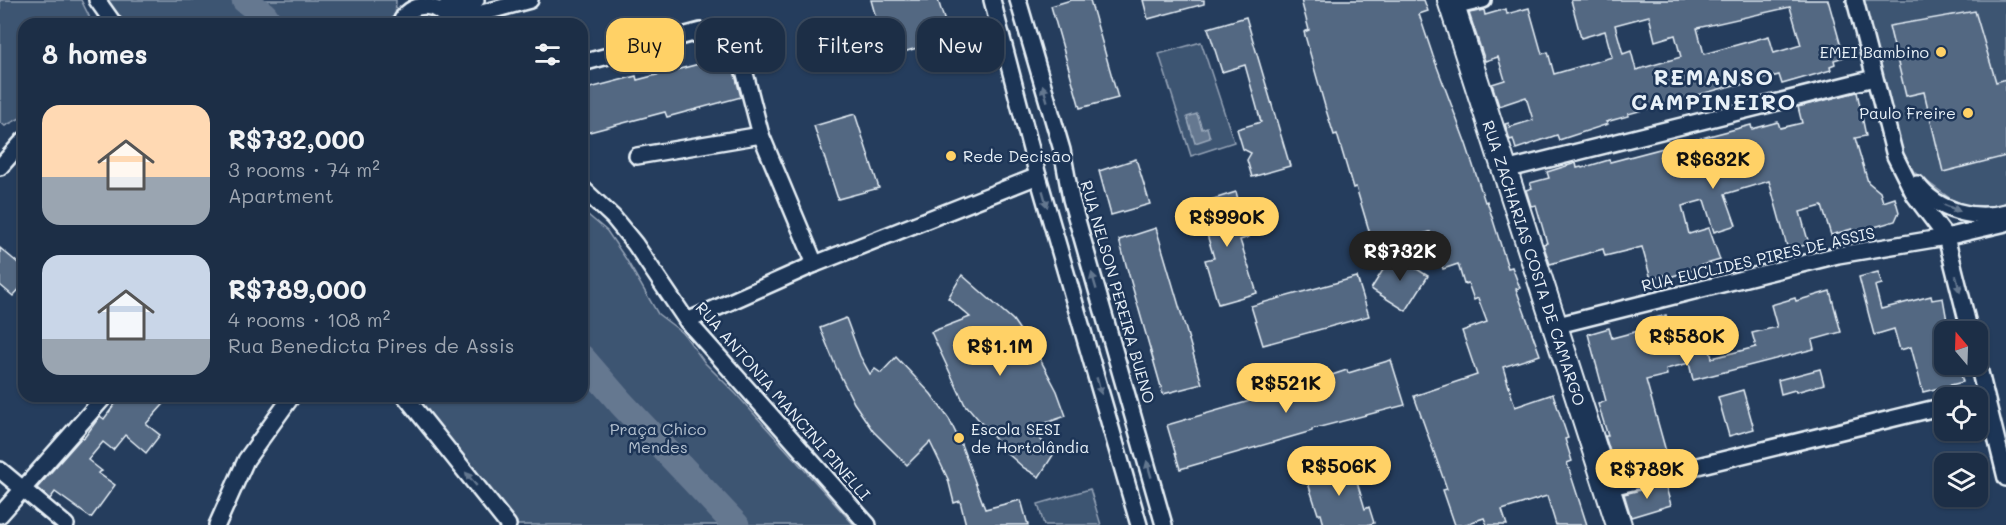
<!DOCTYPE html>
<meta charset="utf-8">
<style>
:root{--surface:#1c2e46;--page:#293a51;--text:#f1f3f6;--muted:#a0a8b3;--line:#3a4a5f;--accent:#ffd166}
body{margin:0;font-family:Mali,sans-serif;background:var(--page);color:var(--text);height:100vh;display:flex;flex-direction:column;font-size:22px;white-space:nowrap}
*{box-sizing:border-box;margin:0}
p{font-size:20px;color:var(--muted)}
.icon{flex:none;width:33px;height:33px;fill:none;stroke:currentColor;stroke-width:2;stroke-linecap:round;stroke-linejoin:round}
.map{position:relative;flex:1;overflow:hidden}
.drawer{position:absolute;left:18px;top:18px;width:570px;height:384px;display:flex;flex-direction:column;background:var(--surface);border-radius:18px;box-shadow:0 2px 4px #0004,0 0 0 2px var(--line)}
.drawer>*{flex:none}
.banner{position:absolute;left:606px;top:18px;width:570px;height:54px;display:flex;gap:12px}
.needle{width:39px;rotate:341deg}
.buttons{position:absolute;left:1934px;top:321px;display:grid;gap:12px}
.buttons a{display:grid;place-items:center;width:54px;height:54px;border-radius:12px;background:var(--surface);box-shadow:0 2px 4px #0004,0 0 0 2px var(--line);font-size:30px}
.price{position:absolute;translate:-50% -51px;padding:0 14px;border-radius:21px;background:var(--accent);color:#111;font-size:20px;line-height:39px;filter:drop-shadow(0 2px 3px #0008)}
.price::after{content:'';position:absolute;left:50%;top:36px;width:18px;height:14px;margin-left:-9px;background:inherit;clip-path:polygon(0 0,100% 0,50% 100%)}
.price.selected{background:#222;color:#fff}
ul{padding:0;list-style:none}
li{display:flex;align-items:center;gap:18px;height:150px;padding:0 24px}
li span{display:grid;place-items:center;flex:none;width:168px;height:120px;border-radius:18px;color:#555}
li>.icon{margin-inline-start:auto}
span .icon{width:72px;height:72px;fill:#fffc;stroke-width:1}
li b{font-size:26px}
h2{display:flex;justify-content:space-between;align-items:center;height:72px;padding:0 24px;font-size:26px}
.chip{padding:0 21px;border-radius:18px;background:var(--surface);box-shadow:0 2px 4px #0004,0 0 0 2px var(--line);font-size:21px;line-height:54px}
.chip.selected{background:var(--accent);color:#111}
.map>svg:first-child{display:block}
</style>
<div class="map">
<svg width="2006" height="525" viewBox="0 0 2006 525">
<rect width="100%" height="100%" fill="#253d5d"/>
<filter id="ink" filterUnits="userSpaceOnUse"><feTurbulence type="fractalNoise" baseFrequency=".0167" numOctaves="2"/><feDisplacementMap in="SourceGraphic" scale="12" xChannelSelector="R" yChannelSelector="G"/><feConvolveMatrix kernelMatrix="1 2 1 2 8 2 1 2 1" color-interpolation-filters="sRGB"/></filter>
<g filter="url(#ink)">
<!-- green -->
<g fill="#3e5472" stroke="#93a2b5" stroke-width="1.5">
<polygon points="0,0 81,0 89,16 90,24 24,24 24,116 5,126 0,122"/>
<polygon points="102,0 396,0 395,24 120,24"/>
<polygon points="1863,0 2006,0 2006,207 1965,205 1951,199 1914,172 1894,138"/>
<polygon points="1201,42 1234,142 1191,156 1159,54"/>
<polygon points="582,210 607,231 626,259 658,314 683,333 705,363 736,394 854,525 513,525 410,396 582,396"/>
<polygon points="1090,489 1101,525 1044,525 1038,504"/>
</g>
<!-- water -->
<polygon fill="#657890" stroke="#99a8ba" stroke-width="1.5" points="1197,114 1202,129 1207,127 1210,138 1195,143 1187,117"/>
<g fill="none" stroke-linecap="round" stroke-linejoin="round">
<!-- river -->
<g stroke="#657890" stroke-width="27">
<polyline points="245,0 264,15 270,24"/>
<polyline points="582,358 621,403 736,525"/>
</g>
</g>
<!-- building -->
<g fill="#536782" stroke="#e8f1f8" stroke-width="1.5" fill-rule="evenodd">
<polygon points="871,0 938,0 950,38 887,57"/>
<polygon points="1071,0 1090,0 1118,98 1080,108 1051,6"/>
<polygon points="1143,0 1204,0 1204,4 1148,19"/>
<polygon points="1301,0 1424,0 1428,11 1419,14 1433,56 1466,144 1485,202 1487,201 1508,268 1512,267 1520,288 1516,289 1540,355 1503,367 1515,407 1553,394 1568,438 1565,439 1572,461 1567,463 1587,525 1556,525 1547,496 1502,510 1507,525 1487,525 1484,518 1463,525 1455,525 1443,490 1447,489 1414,396 1477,375 1462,331 1487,322 1478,298 1474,300 1468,283 1464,284 1458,264 1443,269 1430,232 1374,247 1356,187 1353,188 1337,134 1334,135 1326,110 1304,32 1309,30"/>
<path d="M1571,0H1828L1844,57L1834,60L1835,64L1830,66L1831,70L1782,84L1779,75L1737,86L1738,84L1628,114V116L1606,122L1608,124L1559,140L1557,135L1516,149L1513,139L1510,140L1505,124L1509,123L1510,127L1533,120L1526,97L1499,106L1492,84L1505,80L1498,57L1485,61L1469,13L1484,10L1485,15L1506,9L1507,14L1529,8L1542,54L1548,52L1554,74L1612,57L1605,31L1581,38ZM1790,7L1801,45L1774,53L1769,36L1704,54L1697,28ZM1649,16L1655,41L1675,35L1681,57L1636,70L1631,51L1623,54L1615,25Z"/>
<polygon points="1975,11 1996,82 2006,79 2006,156 1943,172 1924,92 1906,96 1889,26"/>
<polygon points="1246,17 1290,166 1252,177 1247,160 1251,153 1243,149 1237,129 1261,122 1245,65 1222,72 1208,28"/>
<polygon points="730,56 741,97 667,117 665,112 582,134 582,90 636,76 637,80"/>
<polygon points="1857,92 1866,136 1855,138 1868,182 1880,192 1883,202 1895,198 1899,212 1895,221 1854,233 1852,229 1831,235 1822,206 1800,212 1809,244 1788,250 1769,181 1725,194 1736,225 1714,232 1704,200 1682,206 1689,234 1709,228 1720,260 1699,266 1700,268 1666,278 1664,275 1651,279 1642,247 1605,256 1603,249 1550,264 1543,244 1547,243 1536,205 1531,206 1526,190 1532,188 1530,183 1549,178 1547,172 1576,163 1577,168 1581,167 1582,168 1609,160 1610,162 1751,125 1752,129 1778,122 1780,128 1802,123 1798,107"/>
<polygon points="855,114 879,188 838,199 814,126"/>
<polygon points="1136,159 1150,204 1111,215 1099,171"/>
<polygon points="1236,192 1249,237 1240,240 1257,293 1218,304 1205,260 1214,258 1198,204"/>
<polygon points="1156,228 1202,384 1163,394 1119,240"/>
<polygon points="0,248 24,268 24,284 13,296 0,285"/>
<polygon points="1393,254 1428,276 1406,311 1371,289"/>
<polygon points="1878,272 1882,284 1875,286 1881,309 1931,296 1932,300 1943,298 1949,332 1944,332 1944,364 1958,364 1963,382 1923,392 1911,347 1900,350 1894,329 1874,335 1859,277"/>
<polygon points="962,275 1013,320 1041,361 1057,391 1066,416 1028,429 1055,452 1039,477 1024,468 1007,453 967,406 966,407 931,332 970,317 948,298"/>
<polygon points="1357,277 1369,316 1263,345 1251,306"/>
<polygon points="1830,291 1841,332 1812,340 1814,349 1693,380 1689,363 1666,369 1667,375 1646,380 1667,455 1616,470 1605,436 1608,436 1598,404 1606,401 1588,334 1609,328 1612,338 1657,326 1655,318 1666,315 1670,330 1702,321 1712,358 1756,347 1752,333 1777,327 1771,305 1795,298 1796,301"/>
<polygon points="846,318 860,356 870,374 875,369 881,373 896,357 931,394 949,419 961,444 985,509 1021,500 1028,525 966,525 960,501 954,503 948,479 930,442 907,465 873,431 854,403 836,367 820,328"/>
<polygon points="1391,360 1405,405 1312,429 1312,431 1180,469 1167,425 1284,391 1347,370 1348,373"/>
<polygon points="1820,369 1824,384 1796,392 1795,390 1781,394 1778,380"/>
<polygon points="1743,390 1754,429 1729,436 1718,397"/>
<polygon points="121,396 171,396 146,424 160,435 146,453 125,435 113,450 103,442 88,460 102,471 98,473 115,485 91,518 55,492 50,499 37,488 82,437 84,438 100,416 104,419"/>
<polygon points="1351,462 1365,509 1369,507 1374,523 1367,525 1324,525 1321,514 1318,514 1306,477"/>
<polygon points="1665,484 1671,505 1631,517 1624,494"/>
</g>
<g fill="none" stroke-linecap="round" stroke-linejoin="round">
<defs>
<g id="minor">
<polyline points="97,0 114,24"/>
<polyline points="992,0 1038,176 1139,525"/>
<polyline points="1018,0 1062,150 1071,199 1164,525"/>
<polyline points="1855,0 1895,156 1915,196 1946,237 1970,332"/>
<polyline points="1453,7 1483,0"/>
<polyline points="440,10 476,0"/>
<polyline points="449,22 530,0"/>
<path d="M400,24C409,0 440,1 449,24"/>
<polyline points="582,63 701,31 720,33 737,43 761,135 815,264"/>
<polyline points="637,156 761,135"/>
<polyline points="0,167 24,140"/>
<polyline points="1505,170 1874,78"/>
<path d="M1917,184C1937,211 1975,221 2006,212"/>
<polyline points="582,188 613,217 635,244 687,321 868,525"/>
<polyline points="687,321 815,264 1038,176"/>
<polyline points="1554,326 1838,255 1946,237 2006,223"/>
<polyline points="1977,360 2006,478"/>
<polyline points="405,396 508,525"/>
<polyline points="0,470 66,525"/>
<polyline points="1607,488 1944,406"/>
<polyline points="0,515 105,396"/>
<polyline points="217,525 246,460 292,396"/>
</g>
<polyline id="primary" points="1450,0 1619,525"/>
</defs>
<!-- minor casing -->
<use href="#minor" stroke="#e8f1f8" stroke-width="20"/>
<!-- primary casing -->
<use href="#primary" stroke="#e8f1f8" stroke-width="28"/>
<!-- minor -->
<use href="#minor" stroke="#1d3557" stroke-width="15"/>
<!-- primary -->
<use href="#primary" stroke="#1d3557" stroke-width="24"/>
</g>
<!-- one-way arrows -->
<defs><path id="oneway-solid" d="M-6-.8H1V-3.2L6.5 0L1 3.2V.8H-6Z" transform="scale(1.5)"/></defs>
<g fill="#64778f">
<use href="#oneway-solid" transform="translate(1045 93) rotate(-106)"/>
<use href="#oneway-solid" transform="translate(1045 199) rotate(74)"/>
<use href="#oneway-solid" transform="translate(1952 208) rotate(22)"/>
<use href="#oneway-solid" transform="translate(1094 281) rotate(-106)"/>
<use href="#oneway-solid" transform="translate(1958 284) rotate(76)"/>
<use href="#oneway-solid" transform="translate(1099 386) rotate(74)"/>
<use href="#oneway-solid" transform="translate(1149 469) rotate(-106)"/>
<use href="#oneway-solid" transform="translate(471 479) rotate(-129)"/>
</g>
</g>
<!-- markers -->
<g fill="#ffd166" stroke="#1d3557" stroke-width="2">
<circle cx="1941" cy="52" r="6"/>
<circle cx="1968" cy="113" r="6"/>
<circle cx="951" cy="156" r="6"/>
<circle cx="959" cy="438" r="6"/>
</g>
<g text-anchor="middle" stroke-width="5" stroke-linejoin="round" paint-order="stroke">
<!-- poi labels -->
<g font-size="16" fill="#e8f1f8" stroke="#1d3557" text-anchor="end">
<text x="1929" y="58">EMEI Bambino</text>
<text x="1956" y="119">Paulo Freire</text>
<text x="963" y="162" text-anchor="start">Rede Decisão</text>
<text x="971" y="435" text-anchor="start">Escola SESI<tspan x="971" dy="18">de Hortolândia</tspan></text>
</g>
<!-- street labels -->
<g font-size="16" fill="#e8f1f8" stroke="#1d3557">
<text transform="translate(1758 259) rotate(-13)" y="6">RUA EUCLIDES PIRES DE ASSIS</text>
<text transform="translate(1534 263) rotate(72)" y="6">RUA ZACHARIAS COSTA DE CAMARGO</text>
<text transform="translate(1118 292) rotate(74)" y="6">RUA NELSON PEREIRA BUENO</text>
<text transform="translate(783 401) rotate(49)" y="6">RUA ANTONIA MANCINI PINELLI</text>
</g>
<!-- park labels -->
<g font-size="16" fill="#b5c2d0" stroke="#1d3557">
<text x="658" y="435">Praça Chico<tspan x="658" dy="18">Mendes</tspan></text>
</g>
<!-- district labels -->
<g font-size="22" font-weight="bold" letter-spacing="1.5" fill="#e8f1f8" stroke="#1d3557">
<text x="1714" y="85">REMANSO<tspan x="1714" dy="25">CAMPINEIRO</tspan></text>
</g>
</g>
</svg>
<div class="buttons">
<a><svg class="needle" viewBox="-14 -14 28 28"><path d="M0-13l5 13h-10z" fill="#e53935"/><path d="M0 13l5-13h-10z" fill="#a0a8b3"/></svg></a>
<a><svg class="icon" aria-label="locate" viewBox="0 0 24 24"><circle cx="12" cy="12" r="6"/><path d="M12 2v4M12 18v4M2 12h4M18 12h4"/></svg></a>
<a><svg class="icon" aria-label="layers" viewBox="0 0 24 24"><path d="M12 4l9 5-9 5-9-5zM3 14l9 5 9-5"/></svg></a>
</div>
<b class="price" style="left:1713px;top:190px">R$632K</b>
<b class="price" style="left:1227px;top:248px">R$990K</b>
<b class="price selected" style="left:1400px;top:282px">R$732K</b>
<b class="price" style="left:1687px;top:367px">R$580K</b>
<b class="price" style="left:1000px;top:377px">R$1.1M</b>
<b class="price" style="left:1286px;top:414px">R$521K</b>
<b class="price" style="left:1339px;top:497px">R$506K</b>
<b class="price" style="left:1647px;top:500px">R$789K</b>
<div class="banner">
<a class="chip selected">Buy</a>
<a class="chip">Rent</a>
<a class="chip">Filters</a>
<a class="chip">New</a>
</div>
<section class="drawer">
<h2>8 homes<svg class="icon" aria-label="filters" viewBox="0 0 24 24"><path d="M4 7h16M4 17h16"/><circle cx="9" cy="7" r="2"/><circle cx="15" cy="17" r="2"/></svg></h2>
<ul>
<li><span style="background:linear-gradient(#ffd9b3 60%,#9aa5b1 0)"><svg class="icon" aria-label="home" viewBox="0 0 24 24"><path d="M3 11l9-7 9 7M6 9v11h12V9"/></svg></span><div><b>R$732,000</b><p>3 rooms · 74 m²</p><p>Apartment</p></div></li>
<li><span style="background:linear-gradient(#c9d6e8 70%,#9aa5b1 0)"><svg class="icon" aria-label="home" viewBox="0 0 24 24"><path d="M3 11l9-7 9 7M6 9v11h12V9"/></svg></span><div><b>R$789,000</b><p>4 rooms · 108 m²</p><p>Rua Benedicta Pires de Assis</p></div></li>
</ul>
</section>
</div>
